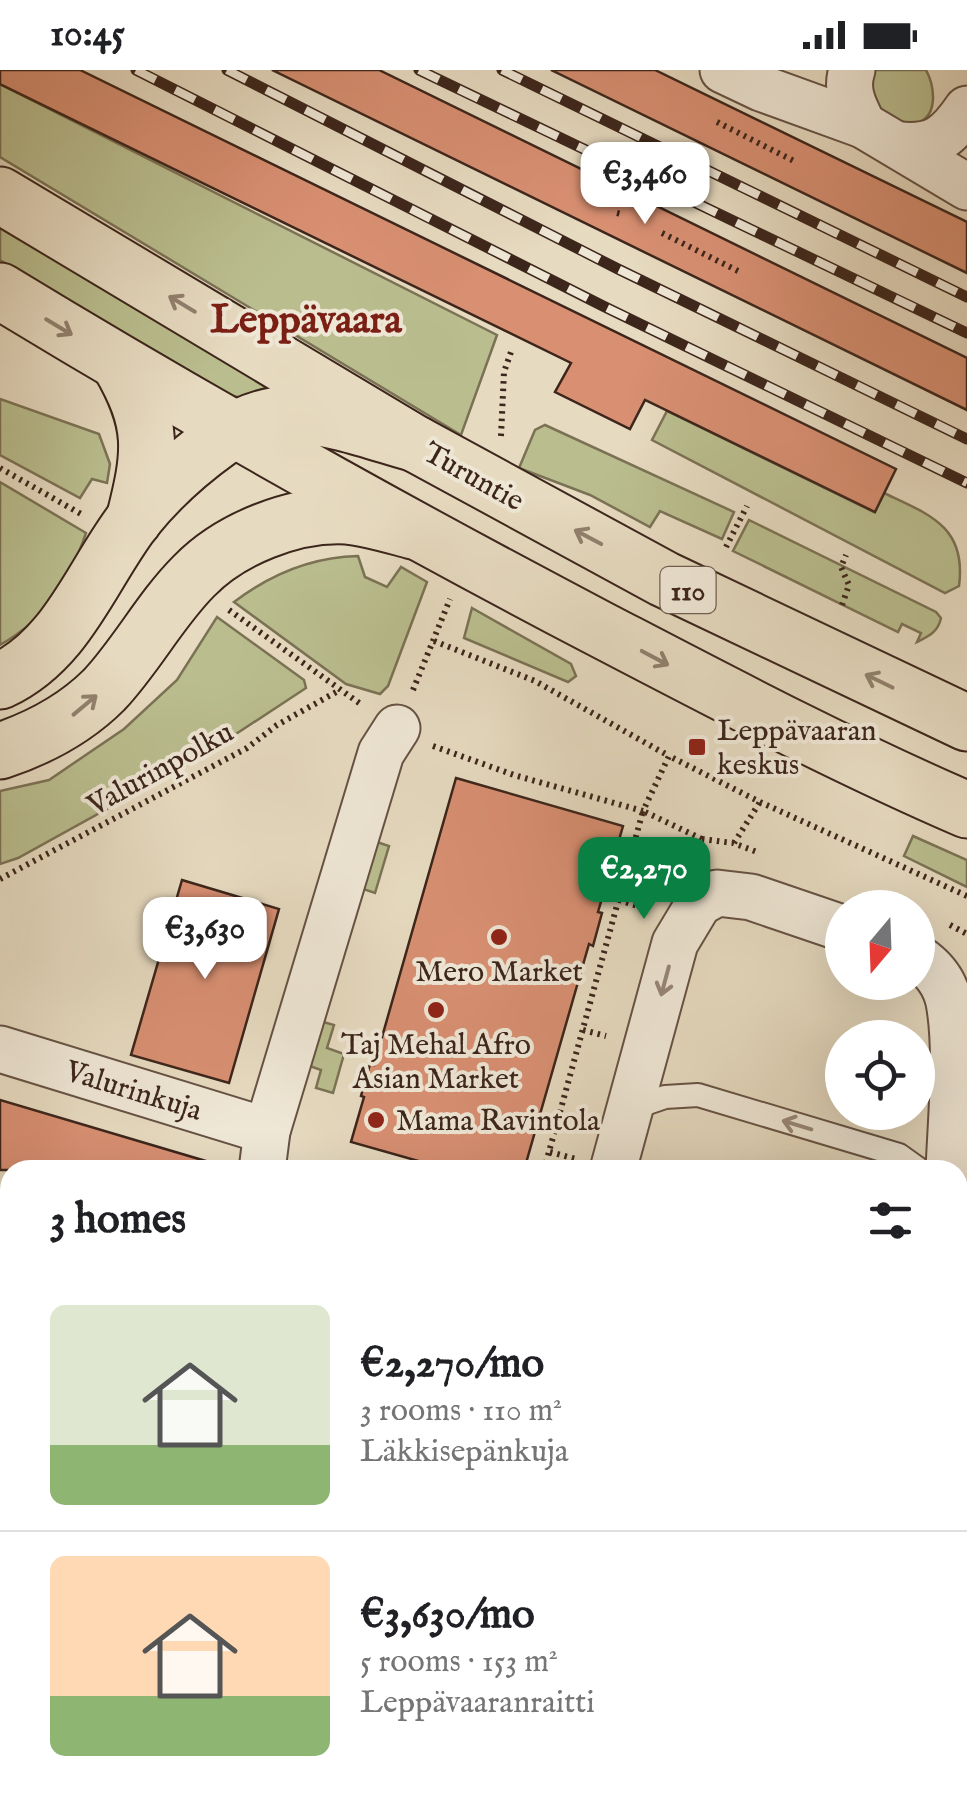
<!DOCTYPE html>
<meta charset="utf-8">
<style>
:root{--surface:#fff;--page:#f2f2f2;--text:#202124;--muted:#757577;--line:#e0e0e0;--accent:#0b8043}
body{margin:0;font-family:"IM FELL English",serif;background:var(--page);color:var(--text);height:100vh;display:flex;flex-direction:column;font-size:38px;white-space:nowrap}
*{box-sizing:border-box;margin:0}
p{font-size:32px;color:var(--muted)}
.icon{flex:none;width:55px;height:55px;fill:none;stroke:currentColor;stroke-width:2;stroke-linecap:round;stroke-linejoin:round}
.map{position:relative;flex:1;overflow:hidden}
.sheet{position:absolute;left:0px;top:1090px;width:968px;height:642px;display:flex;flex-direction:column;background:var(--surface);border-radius:30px 30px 0 0;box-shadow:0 10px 40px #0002}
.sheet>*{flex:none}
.needle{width:65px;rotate:199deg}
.tools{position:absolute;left:825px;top:820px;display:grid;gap:20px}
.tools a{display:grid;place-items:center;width:110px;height:110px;border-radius:50%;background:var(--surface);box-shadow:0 10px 40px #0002;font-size:50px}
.price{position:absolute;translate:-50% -85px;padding:0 22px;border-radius:20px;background:#fff;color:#222;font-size:32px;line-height:65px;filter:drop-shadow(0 2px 5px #0008)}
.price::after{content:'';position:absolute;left:50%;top:60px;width:30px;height:22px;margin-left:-15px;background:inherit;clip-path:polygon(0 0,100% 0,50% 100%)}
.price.current{background:var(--accent);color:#fff}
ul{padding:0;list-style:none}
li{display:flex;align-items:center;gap:30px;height:250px;padding:0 50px}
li+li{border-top:2px solid var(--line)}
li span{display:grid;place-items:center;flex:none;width:280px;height:200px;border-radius:15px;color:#555}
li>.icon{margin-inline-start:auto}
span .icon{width:120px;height:120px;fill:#fffc;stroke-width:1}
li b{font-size:42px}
h2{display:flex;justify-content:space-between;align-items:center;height:120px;padding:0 50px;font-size:42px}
.status{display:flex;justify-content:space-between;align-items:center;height:70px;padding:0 50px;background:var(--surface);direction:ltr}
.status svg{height:28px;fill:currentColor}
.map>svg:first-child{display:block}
</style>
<div class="status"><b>10:45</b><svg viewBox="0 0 49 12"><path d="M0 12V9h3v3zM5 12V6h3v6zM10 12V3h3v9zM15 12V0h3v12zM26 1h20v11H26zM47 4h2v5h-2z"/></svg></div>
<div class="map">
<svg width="967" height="1731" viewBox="0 0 967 1731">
<rect width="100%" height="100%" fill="#e6dac0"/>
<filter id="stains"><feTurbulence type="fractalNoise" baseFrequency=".002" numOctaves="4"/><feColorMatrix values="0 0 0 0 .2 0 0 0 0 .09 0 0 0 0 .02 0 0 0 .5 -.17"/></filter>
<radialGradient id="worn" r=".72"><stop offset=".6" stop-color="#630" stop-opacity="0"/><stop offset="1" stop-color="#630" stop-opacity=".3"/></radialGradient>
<!-- green -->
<g fill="#babe8f" stroke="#7b7255" stroke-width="2.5">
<path d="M870,0H926C934,15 939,43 919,53C910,57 894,56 884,57L865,8Z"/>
<polygon points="0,14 497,265 461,365 0,87"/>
<polygon points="0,157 268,317 271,321 253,331 214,321 0,190"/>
<polygon points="0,329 99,364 110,394 107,413 92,409 80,428 0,385"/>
<path d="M667,341L874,442L884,423C928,444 967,456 959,516L945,523L652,370Z"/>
<polygon points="545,355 734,442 722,469 660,441 650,457 590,425 519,398 535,360"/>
<path d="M0,412L86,463C69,513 47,548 0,575Z"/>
<path d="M749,450L936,542L941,548C938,562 929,566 917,572L921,563L902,554L898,562L733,481Z"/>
<path d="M358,486L365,507L387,517L401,497L427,512L388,616L380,624L346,614L234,532C271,504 312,487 358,486Z"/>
<polygon points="472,538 571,594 576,606 568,612 464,568"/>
<polygon points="217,547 304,610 306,618 201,687 18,788 0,794 0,721 49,710 124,659 177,610"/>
<polygon points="913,766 967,790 967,817 904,786"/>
<polygon points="374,771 389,776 375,823 360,818"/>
<polygon points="320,951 334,955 327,978 344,984 333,1023 316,1018 321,1000 307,995"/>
</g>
<!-- building -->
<g fill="#d88f72" stroke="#3c251b" stroke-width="2.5">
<polygon points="0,0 80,0 896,399 875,442 645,330 630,359 555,322 571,293 0,14"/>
<polygon points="272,0 379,0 967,288 967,340"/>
<polygon points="551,0 655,0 967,152 967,203"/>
<polygon points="456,708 623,756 598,842 602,843 593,876 589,874 524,1100 450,1100 351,1072 364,1027 361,1026 370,994 374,995"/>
<polygon points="182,810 279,839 229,1013 131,985"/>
<polygon points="0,1030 209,1092 208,1100 0,1100"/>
</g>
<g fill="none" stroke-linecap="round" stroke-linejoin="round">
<defs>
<g id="lane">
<polyline points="630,1039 665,1027 698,1025 899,1085 920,1100"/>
<polyline points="0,1612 10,1629"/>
<polyline points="0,1675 10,1640"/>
</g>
<g id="street">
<polyline points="723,0 761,18 863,55 967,117"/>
<path d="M852,0C845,20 854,37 863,55"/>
<path d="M900,75C934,78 948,67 967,39"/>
<path d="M918,888C933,898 945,913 949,932C958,980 951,1050 949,1100"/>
<polyline points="0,979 267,1061"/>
<polyline points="262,1100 267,1061 381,683 397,658"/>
<polyline points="613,1100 675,873 699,833 717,823 751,827 842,858"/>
<polyline points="958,1206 967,1218"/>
<polyline points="958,1283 967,1291"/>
<polyline points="0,1286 10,1289"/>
<polyline points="83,1731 85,1722"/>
<polyline points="508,1731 511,1722"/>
</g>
<g id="secondary">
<polyline points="958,1430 967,1413"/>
<polyline points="958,1587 967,1566"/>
<polyline points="827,1731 829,1722"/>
<polyline points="905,1731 907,1722"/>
</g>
<g id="primary">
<polyline points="0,125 416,374 664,509 967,653"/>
<path d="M0,221C197,341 396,452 600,559C721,622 842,686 967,740"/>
</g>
<g id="highway">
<path d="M119,293C155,354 151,383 134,450"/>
<path d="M0,611C69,579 92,503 135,448C160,417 187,393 219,370C242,354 268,342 297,345C337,348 377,363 416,374"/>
<path d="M0,681C39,668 75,649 104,620C137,585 160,540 194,506C230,469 294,443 347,446C369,448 391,455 413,461"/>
</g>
</defs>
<!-- lane casing -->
<use href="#lane" stroke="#665244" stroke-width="26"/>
<!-- street casing -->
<use href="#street" stroke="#665244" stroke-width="49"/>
<!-- secondary casing -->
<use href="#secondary" stroke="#3c251b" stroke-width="59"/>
<!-- primary casing -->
<use href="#primary" stroke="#3c251b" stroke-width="59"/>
<!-- highway casing -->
<use href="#highway" stroke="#3c251b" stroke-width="59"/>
<!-- path -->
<g stroke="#3c251b" stroke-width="6" stroke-dasharray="2.5 5" stroke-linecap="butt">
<polyline points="717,52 796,92"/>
<polyline points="617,143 621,144"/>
<polyline points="662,163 738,201"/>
<polyline points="501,366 504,302 512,279"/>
<polyline points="0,398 81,444"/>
<polyline points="726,477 747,436"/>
<polyline points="842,535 849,515 841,497 846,485"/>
<polyline points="229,540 362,635"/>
<polyline points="434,571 535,611 669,686"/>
<polyline points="413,620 450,529"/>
<polyline points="433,676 514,705 643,741 669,686 760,732 967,826"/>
<polyline points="734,773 760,732"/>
<polyline points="671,800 678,786 702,769 733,773 757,782"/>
<polyline points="0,809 247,678 277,655 338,621"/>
<polyline points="872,826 904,838"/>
<polyline points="619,830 647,839"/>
<polyline points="950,855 967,864"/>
<polyline points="583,960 606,966"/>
<polyline points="550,1082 576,1089"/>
<polyline points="544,1100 643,741 702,769"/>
<polyline points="0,1355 8,1327"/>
<polyline points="0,1386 10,1390"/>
<polyline points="769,1731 772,1722"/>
</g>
<!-- lane -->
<use href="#lane" stroke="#efe7d6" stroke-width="22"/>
<!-- street -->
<use href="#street" stroke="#efe7d6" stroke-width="45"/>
<!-- secondary -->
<use href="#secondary" stroke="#efe7d6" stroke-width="55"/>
<!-- primary -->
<use href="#primary" stroke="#e6dac0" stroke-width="55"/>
<!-- highway -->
<use href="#highway" stroke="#e6dac0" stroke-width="55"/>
<defs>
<g id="rail">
<polyline points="136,0 603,236 967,413"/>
<polyline points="227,0 618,199 967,369"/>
<polyline points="419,0 967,263"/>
<polyline points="502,0 967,227"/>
</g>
</defs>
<!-- rail casing -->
<use href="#rail" stroke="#3c251b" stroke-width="11"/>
<!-- rail -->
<use href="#rail" stroke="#efe7d6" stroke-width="8" stroke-dasharray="22" stroke-linecap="butt"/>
</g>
<!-- one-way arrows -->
<defs><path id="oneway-shaft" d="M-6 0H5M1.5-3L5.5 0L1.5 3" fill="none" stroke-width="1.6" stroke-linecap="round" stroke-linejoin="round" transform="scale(2.5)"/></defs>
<g stroke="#91806e">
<use href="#oneway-shaft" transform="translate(182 234) rotate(-149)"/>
<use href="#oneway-shaft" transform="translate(59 257) rotate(31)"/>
<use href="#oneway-shaft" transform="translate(588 467) rotate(-152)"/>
<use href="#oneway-shaft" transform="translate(655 588) rotate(28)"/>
<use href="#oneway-shaft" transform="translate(879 611) rotate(-154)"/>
<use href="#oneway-shaft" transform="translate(85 635) rotate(-40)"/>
</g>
<g stroke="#968678">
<use href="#oneway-shaft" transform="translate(665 911) rotate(105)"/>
<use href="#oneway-shaft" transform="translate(797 1055) rotate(-163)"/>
</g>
<!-- markers -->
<g fill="#8f2418" stroke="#efe7d6" stroke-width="4">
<rect x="687" y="667" width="20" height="20" rx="5"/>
<circle cx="499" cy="867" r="10"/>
<circle cx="436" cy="940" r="10"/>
<circle cx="376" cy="1050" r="10"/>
</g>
<g text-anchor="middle" stroke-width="8" stroke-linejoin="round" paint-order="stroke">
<!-- shield labels -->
<rect fill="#efe7d6" stroke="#725f53" stroke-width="2.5" x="660.5" y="497" width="55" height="46" rx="8"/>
<g font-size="28" font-weight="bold" fill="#3c251b">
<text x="688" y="530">110</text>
</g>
<!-- street labels -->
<g font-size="30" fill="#3c251b" stroke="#efe7d6">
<text transform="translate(474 406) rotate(29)" y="10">Turuntie</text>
<text transform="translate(160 698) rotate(-29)" y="10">Valurinpolku</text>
<text transform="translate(134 1020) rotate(17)" y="10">Valurinkuja</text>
</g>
<!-- poi labels -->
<g font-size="30" fill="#3c251b" stroke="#efe7d6" text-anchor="start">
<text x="717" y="670">Leppävaaran<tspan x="717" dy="34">keskus</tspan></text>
<text x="499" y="911" text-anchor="middle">Mero Market</text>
<text x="436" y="984" text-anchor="middle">Taj Mehal Afro<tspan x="436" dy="34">Asian Market</tspan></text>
<text x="396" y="1060">Mama Ravintola</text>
</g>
<!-- district labels -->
<g font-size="40" font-weight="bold" fill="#7a1f14" stroke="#efe7d6">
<text x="306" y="262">Leppävaara</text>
</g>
</g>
<rect width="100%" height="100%" filter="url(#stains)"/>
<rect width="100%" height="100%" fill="url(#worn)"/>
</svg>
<div class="tools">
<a><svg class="needle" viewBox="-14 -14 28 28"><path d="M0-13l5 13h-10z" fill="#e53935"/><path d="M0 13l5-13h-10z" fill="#757577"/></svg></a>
<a><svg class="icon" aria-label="locate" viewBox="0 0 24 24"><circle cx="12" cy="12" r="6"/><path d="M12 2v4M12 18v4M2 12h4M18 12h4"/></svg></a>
</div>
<b class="price" style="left:645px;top:157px">€3,460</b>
<b class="price current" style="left:644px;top:852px">€2,270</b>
<b class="price" style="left:205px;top:912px">€3,630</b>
<section class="sheet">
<h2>3 homes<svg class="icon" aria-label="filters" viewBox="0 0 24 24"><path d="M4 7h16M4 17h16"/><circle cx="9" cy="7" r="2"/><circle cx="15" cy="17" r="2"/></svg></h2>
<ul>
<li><span style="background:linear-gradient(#dfe7d0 70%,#8fb573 0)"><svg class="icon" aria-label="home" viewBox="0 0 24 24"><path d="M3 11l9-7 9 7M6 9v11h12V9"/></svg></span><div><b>€2,270/mo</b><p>3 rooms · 110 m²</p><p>Läkkisepänkuja</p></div></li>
<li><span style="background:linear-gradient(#ffd9b3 70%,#8fb573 0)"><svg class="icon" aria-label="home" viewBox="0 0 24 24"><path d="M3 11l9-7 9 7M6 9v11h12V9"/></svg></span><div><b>€3,630/mo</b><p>5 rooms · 153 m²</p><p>Leppävaaranraitti</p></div></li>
</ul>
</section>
</div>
